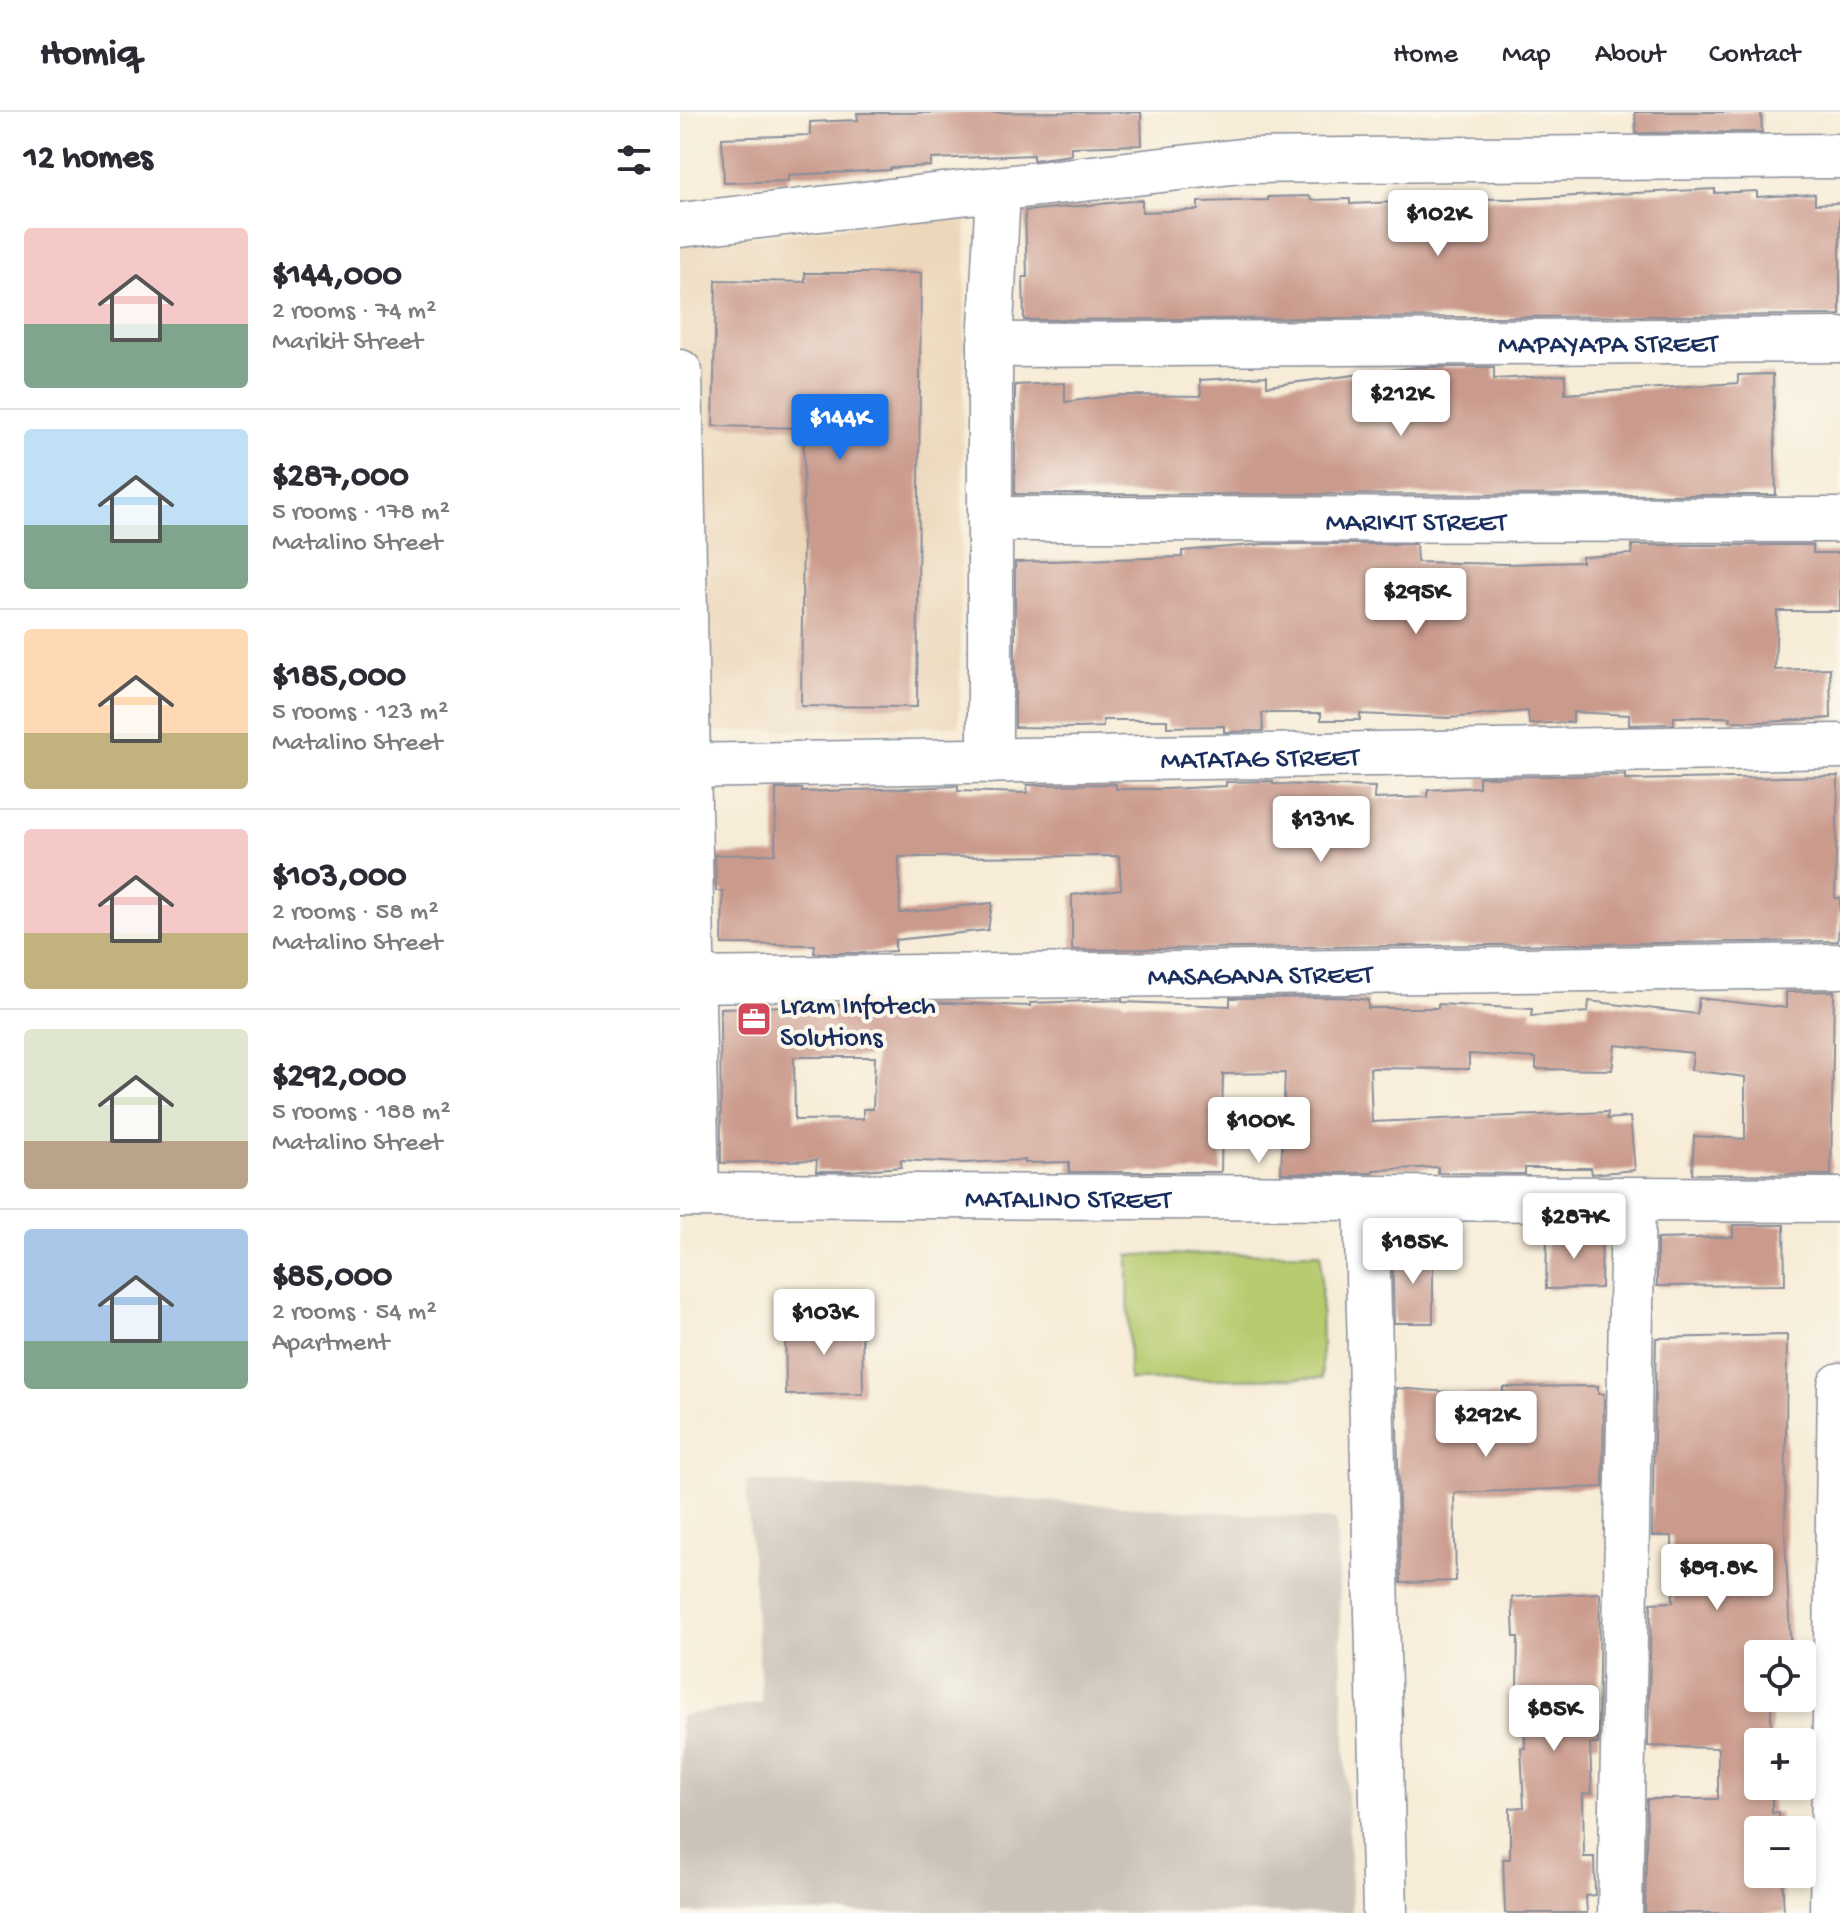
<!DOCTYPE html>
<meta charset="utf-8">
<style>
:root{--surface:#fff;--page:#f7f7f7;--text:#2b2b33;--muted:#7c7c81;--line:#e1e1e2;--accent:#1a73e8}
body{margin:0;font-family:"Gochi Hand",sans-serif;background:var(--page);color:var(--text);height:100vh;display:flex;flex-direction:column;font-size:30px;white-space:nowrap}
*{box-sizing:border-box;margin:0}
p{font-size:26px;color:var(--muted)}
.icon{flex:none;width:44px;height:44px;fill:none;stroke:currentColor;stroke-width:2;stroke-linecap:round;stroke-linejoin:round}
.map{position:relative;flex:1;overflow:hidden}
.side{display:flex;flex-direction:column;background:var(--surface);width:680px}
.side>*{flex:none}
.tools{position:absolute;left:1064px;top:1528px;display:grid;gap:16px}
.tools a{display:grid;place-items:center;width:72px;height:72px;border-radius:8px;background:var(--surface);box-shadow:0 4px 12px #0003;font-size:40px}
.price{position:absolute;translate:-50% -68px;padding:0 18px;border-radius:8px;background:#fff;color:#222;font-size:26px;line-height:52px;filter:drop-shadow(0 2px 4px #0008)}
.price::after{content:'';position:absolute;left:50%;top:48px;width:24px;height:18px;margin-left:-12px;background:inherit;clip-path:polygon(0 0,100% 0,50% 100%)}
.price.on{background:var(--accent);color:#fff}
ul{padding:0;list-style:none}
li{display:flex;align-items:center;gap:24px;height:200px;padding:0 24px}
li+li{border-top:2px solid var(--line)}
li span{display:grid;place-items:center;flex:none;width:224px;height:160px;border-radius:8px;color:#555}
li>.icon{margin-inline-start:auto}
span .icon{width:96px;height:96px;fill:#fffc;stroke-width:1}
li b{font-size:34px}
h2{display:flex;justify-content:space-between;align-items:center;height:96px;padding:0 24px;font-size:34px}
header{display:flex;align-items:center;gap:48px;box-sizing:border-box;height:112px;padding:0 40px;background:var(--surface);border-bottom:2px solid var(--line)}
header strong{font-size:38px}
nav{display:flex;gap:44px;margin-inline-start:auto;font-size:28px}
main{display:flex;flex:1;min-height:0}
.map>svg:first-child{display:block}
</style>
<header>
<strong>Homiq</strong>
<nav><a>Home</a><a>Map</a><a>About</a><a>Contact</a></nav>
</header>
<main>
<section class="side">
<h2>12 homes<svg class="icon" aria-label="filters" viewBox="0 0 24 24"><path d="M4 7h16M4 17h16"/><circle cx="9" cy="7" r="2"/><circle cx="15" cy="17" r="2"/></svg></h2>
<ul>
<li><span style="background:linear-gradient(#f6c9c9 60%,#7fa58c 0)"><svg class="icon" aria-label="home" viewBox="0 0 24 24"><path d="M3 11l9-7 9 7M6 9v11h12V9"/></svg></span><div><b>$144,000</b><p>2 rooms · 74 m²</p><p>Marikit Street</p></div></li>
<li><span style="background:linear-gradient(#bfe0f5 60%,#7fa58c 0)"><svg class="icon" aria-label="home" viewBox="0 0 24 24"><path d="M3 11l9-7 9 7M6 9v11h12V9"/></svg></span><div><b>$287,000</b><p>5 rooms · 178 m²</p><p>Matalino Street</p></div></li>
<li><span style="background:linear-gradient(#ffd9b3 65%,#c2b280 0)"><svg class="icon" aria-label="home" viewBox="0 0 24 24"><path d="M3 11l9-7 9 7M6 9v11h12V9"/></svg></span><div><b>$185,000</b><p>5 rooms · 123 m²</p><p>Matalino Street</p></div></li>
<li><span style="background:linear-gradient(#f6c9c9 65%,#c2b280 0)"><svg class="icon" aria-label="home" viewBox="0 0 24 24"><path d="M3 11l9-7 9 7M6 9v11h12V9"/></svg></span><div><b>$103,000</b><p>2 rooms · 58 m²</p><p>Matalino Street</p></div></li>
<li><span style="background:linear-gradient(#dfe7d0 70%,#b9a48a 0)"><svg class="icon" aria-label="home" viewBox="0 0 24 24"><path d="M3 11l9-7 9 7M6 9v11h12V9"/></svg></span><div><b>$292,000</b><p>5 rooms · 188 m²</p><p>Matalino Street</p></div></li>
<li><span style="background:linear-gradient(#a9c7e8 70%,#7fa58c 0)"><svg class="icon" aria-label="home" viewBox="0 0 24 24"><path d="M3 11l9-7 9 7M6 9v11h12V9"/></svg></span><div><b>$85,000</b><p>2 rooms · 54 m²</p><p>Apartment</p></div></li>
</ul>
</section>
<div class="map">
<svg width="1160" height="1801" viewBox="0 0 1160 1801">
<rect width="100%" height="100%" fill="#fbf7ec"/>
<filter id="ink" filterUnits="userSpaceOnUse"><feTurbulence type="fractalNoise" baseFrequency=".0125" numOctaves="2"/><feDisplacementMap in="SourceGraphic" scale="16" xChannelSelector="R" yChannelSelector="G"/><feConvolveMatrix kernelMatrix="1 2 1 2 8 2 1 2 1" color-interpolation-filters="sRGB"/></filter>
<filter id="wash" filterUnits="userSpaceOnUse"><feTurbulence type="fractalNoise" baseFrequency=".006" numOctaves="4" result="noise"/><feDisplacementMap in="SourceGraphic" scale="32" xChannelSelector="R" yChannelSelector="G"/><feGaussianBlur stdDeviation="1.8" result="paint"/><feColorMatrix in="noise" values="0 0 0 0 0 0 0 0 0 0 0 0 0 0 0 0 0 1.4 0 .05"/><feComposite in="paint" operator="in"/></filter>
<g filter="url(#wash)">
<rect width="100%" height="100%" fill="#f7ecd7"/>
<!-- built -->
<polygon fill="#ecd7ba" points="286,103 279,614 0,620 0,131"/>
<!-- industrial -->
<polygon fill="#cbc2b8" points="66,1369 656,1408 672,1801 0,1801 0,1604 82,1591"/>
<!-- green -->
<polygon fill="#b7cb6e" stroke="#697d66" stroke-width="2" points="641,1141 642,1266 449,1268 448,1143"/>
<g id="blocks">
<!-- building -->
<g fill="#ca9a8c" fill-rule="evenodd">
<polygon points="461,0 462,33 391,35 391,43 353,48 353,43 251,47 251,54 210,56 210,58 108,63 108,69 44,71 42,26 130,23 130,10 178,8 177,1"/>
<polygon points="955,0 1081,0 1082,20 956,21"/>
<polygon points="1035,77 1035,81 1077,79 1077,85 1135,82 1135,92 1160,91 1160,203 344,208 343,165 347,165 345,99 462,88 462,100 518,98 518,90 588,88 588,85 630,84 631,88 670,87 670,92 739,89 738,86 836,87"/>
<polygon points="125,161 241,161 237,595 121,594 124,316 33,314 36,168 125,170"/>
<polygon points="737,255 814,255 814,267 885,263 885,282 1058,271 1058,263 1093,262 1096,383 335,382 335,273 385,271 385,290 439,283 521,284 520,268 587,264 587,274"/>
<polygon points="585,432 736,432 737,450 826,452 902,450 902,445 952,442 952,433 1133,433 1133,441 1160,441 1160,499 1097,499 1095,558 1150,556 1151,606 1083,610 1050,609 1051,605 994,605 994,612 949,613 949,603 893,600 893,610 849,612 848,599 769,606 680,602 680,608 641,608 641,601 582,601 583,619 544,620 544,614 487,615 487,608 423,608 423,615 398,616 335,615 335,450 502,445 502,439"/>
<polygon points="945,663 945,668 1158,664 1155,786 1160,786 1158,829 392,838 392,783 441,777 439,744 219,745 220,801 312,791 308,818 215,828 215,839 182,841 134,841 135,833 42,832 43,779 36,779 35,743 95,742 96,677 122,677 122,680 278,674 278,679 347,681 347,673 436,672 436,677 486,677 546,674 546,670 593,669 593,672 695,675 694,687 748,685 748,678 799,675 799,665"/>
<path d="M1154,879L1151,1063L1012,1062L1014,1024L1065,1027V965L1011,958L1013,941L935,933L932,958L856,957V946L789,942V957L690,956L692,1010L928,1000L927,1007L950,1005L955,1058L912,1062L911,1056H845V1062L758,1061V1055L693,1058V1061H601L605,961L543,962L541,1060H389V1050L345,1051V1048L283,1051L221,1048V1055L170,1059H136L137,1048L41,1051L40,896L244,890L350,894V891L442,888V890L550,894V886L661,885L688,888V896H758V892L852,897L851,904L908,900L909,889L1017,902L1019,886L1106,896V880ZM114,945H195L193,997H183V1007L115,1008Z"/>
<polygon points="1053,1113 1104,1113 1105,1173 977,1174 977,1127 1053,1125"/>
<polygon points="867,1122 922,1122 921,1176 866,1177"/>
<polygon points="712,1137 753,1137 753,1211 714,1211"/>
<polygon points="182,1207 183,1282 106,1283 105,1208"/>
<polygon points="1107,1223 1105,1425 1111,1542 1078,1542 1078,1586 1091,1586 1091,1630 1078,1630 1078,1674 1092,1674 1092,1701 1099,1700 1100,1718 1078,1718 1078,1762 1102,1762 1104,1801 965,1801 967,1687 1038,1687 1038,1636 968,1634 971,1491 993,1490 992,1424 972,1424 976,1226"/>
<polygon points="918,1274 918,1282 924,1282 923,1375 774,1381 776,1469 721,1471 716,1276 823,1284 823,1275"/>
<polygon points="920,1481 918,1632 910,1632 912,1681 903,1682 904,1745 914,1745 915,1783 906,1784 907,1801 825,1801 823,1747 830,1747 830,1696 844,1695 841,1636 845,1636 843,1577 837,1577 838,1525 834,1525 832,1485"/>
</g>
</g>
</g>
<g filter="url(#ink)">
<use href="#blocks" fill-opacity="0" stroke="#898e9a" stroke-width="2"/>
<g fill="none" stroke-linecap="round" stroke-linejoin="round">
<defs>
<g id="minor">
<polyline points="0,113 561,49 1160,44"/>
<path id="s1" d="M310,233L1160,228"/>
<polyline points="0,260 17,1082"/>
<path id="s2" d="M312,407L1160,408"/>
<polyline points="310,649 310,233 318,79"/>
<path id="s3" d="M0,654L1160,634"/>
<path id="s4" d="M0,868L1160,854"/>
<path id="s5" d="M0,1083L1160,1088"/>
<polyline points="686,1088 705,1801"/>
<polyline points="940,1801 953,1088"/>
<polyline points="1152,1801 1160,1273"/>
</g>
</defs>
<!-- minor casing -->
<use href="#minor" stroke="#898e9a" stroke-width="47"/>
<!-- minor -->
<use href="#minor" stroke="#fff" stroke-width="44"/>
</g>
</g>
<!-- icons -->
<defs>
<symbol id="office-square" viewBox="-11 -11 22 22"><rect x="-9" y="-9" width="18" height="18" rx="4" fill="#d1495b" stroke="#fbf7ec"/><path d="M-6-3h4V-5.5h4V-3h4V5H-6ZM-1-4.5V-3h2v-1.5ZM-6 0V1H6V0Z" fill="#fff"/></symbol>
</defs>
<g fill-rule="evenodd">
<use href="#office-square" x="54" y="887" width="40" height="40"/>
</g>
<g text-anchor="middle" stroke-width="8" stroke-linejoin="round" paint-order="stroke">
<!-- street labels -->
<g font-size="28" fill="#1b2f5e" stroke="#fbf7ec">
<text dy="10" stroke="none"><textPath href="#s1" startOffset="618">MAPAYAPA STREET</textPath></text>
<text dy="10" stroke="none"><textPath href="#s2" startOffset="424">MARIKIT STREET</textPath></text>
<text dy="10" stroke="none"><textPath href="#s3" startOffset="580">MATATAG STREET</textPath></text>
<text dy="10" stroke="none"><textPath href="#s4" startOffset="580">MASAGANA STREET</textPath></text>
<text dy="10" stroke="none"><textPath href="#s5" startOffset="388">MATALINO STREET</textPath></text>
</g>
<!-- poi labels -->
<g font-size="28" fill="#1b2f5e" stroke="#fbf7ec" text-anchor="start">
<text x="100" y="901">Lram Infotech<tspan x="100" dy="32">Solutions</tspan></text>
</g>
</g>
</svg>
<div class="tools">
<a><svg class="icon" aria-label="locate" viewBox="0 0 24 24"><circle cx="12" cy="12" r="6"/><path d="M12 2v4M12 18v4M2 12h4M18 12h4"/></svg></a>
<a>+</a>
<a>−</a>
</div>
<b class="price" style="left:758px;top:146px">$102K</b>
<b class="price" style="left:721px;top:326px">$212K</b>
<b class="price on" style="left:160px;top:350px">$144K</b>
<b class="price" style="left:736px;top:524px">$295K</b>
<b class="price" style="left:641px;top:752px">$131K</b>
<b class="price" style="left:579px;top:1053px">$100K</b>
<b class="price" style="left:894px;top:1149px">$287K</b>
<b class="price" style="left:733px;top:1174px">$185K</b>
<b class="price" style="left:144px;top:1245px">$103K</b>
<b class="price" style="left:806px;top:1347px">$292K</b>
<b class="price" style="left:1037px;top:1500px">$89.8K</b>
<b class="price" style="left:874px;top:1641px">$85K</b>
</div>
</main>
